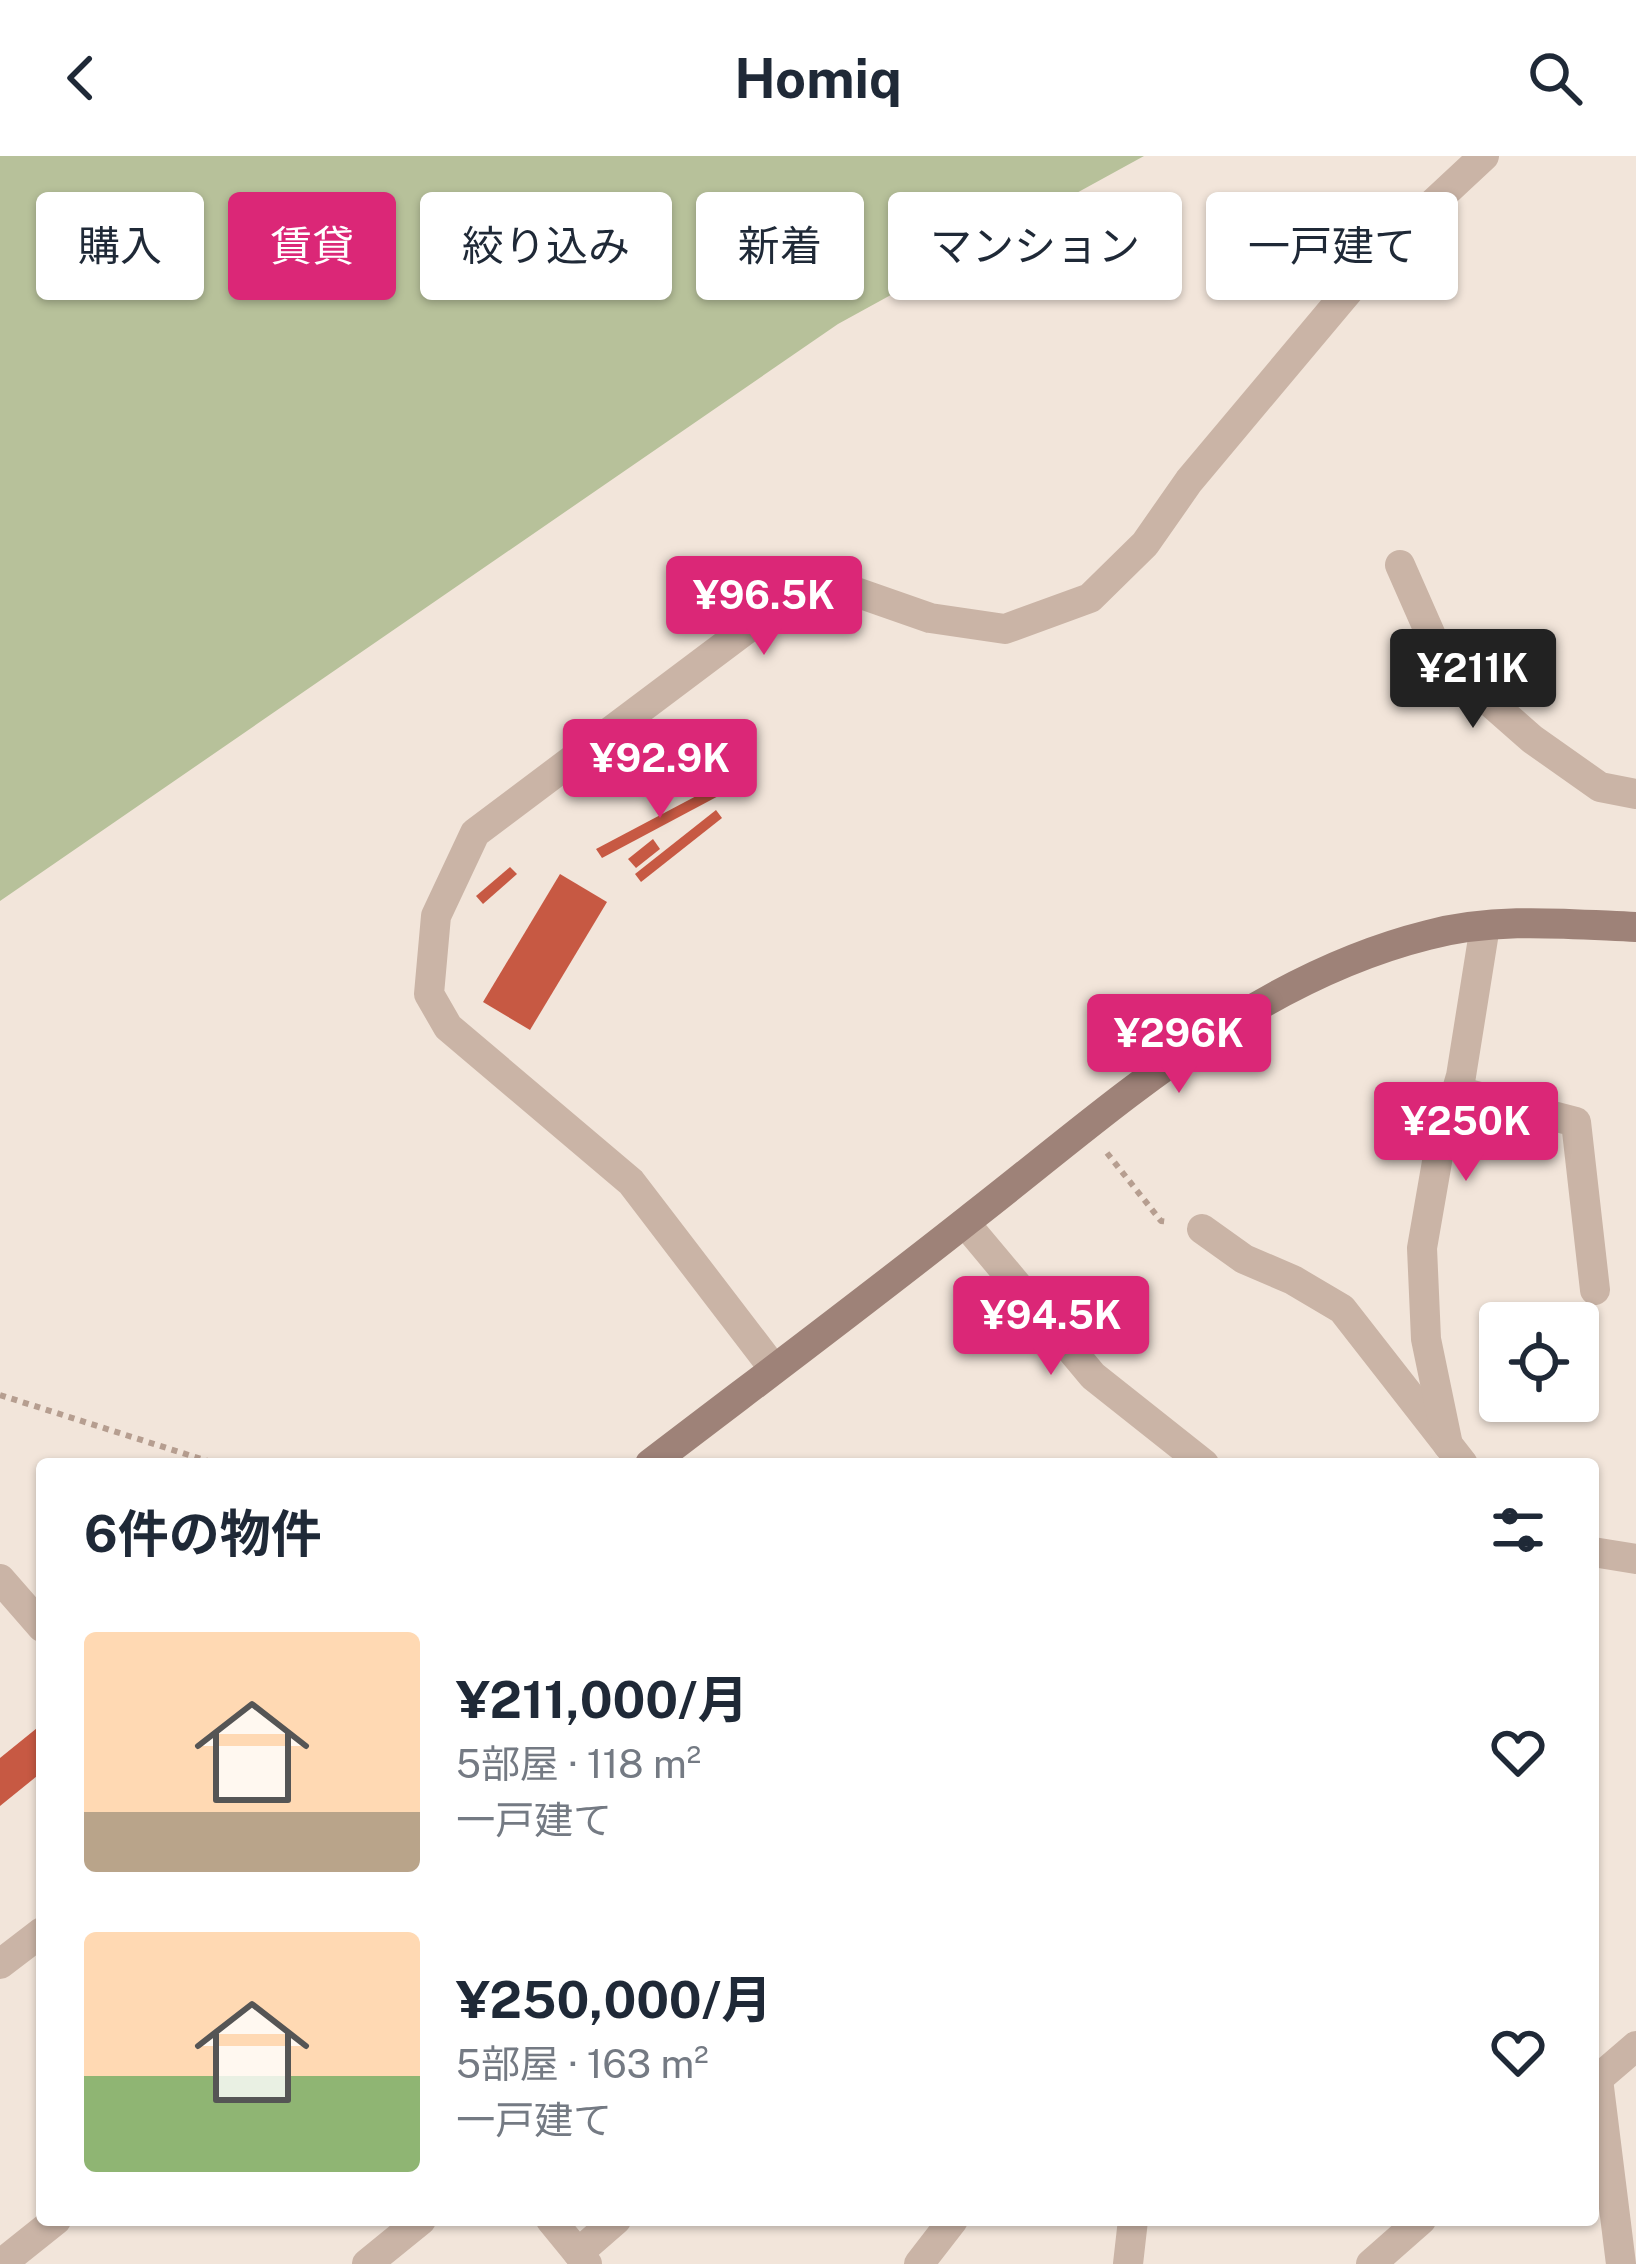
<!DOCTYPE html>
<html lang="ja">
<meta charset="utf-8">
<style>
:root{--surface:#fff;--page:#f2f2f3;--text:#1f2937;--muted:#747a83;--accent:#db2777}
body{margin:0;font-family:"Public Sans","Noto Sans JP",sans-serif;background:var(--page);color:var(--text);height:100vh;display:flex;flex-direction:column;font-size:45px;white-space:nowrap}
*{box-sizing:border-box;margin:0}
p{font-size:39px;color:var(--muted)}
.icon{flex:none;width:66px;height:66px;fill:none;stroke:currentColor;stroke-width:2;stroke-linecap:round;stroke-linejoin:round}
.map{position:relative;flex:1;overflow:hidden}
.sheet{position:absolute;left:36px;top:1302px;width:1563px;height:768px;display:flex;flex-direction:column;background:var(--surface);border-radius:12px;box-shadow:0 3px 9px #0004}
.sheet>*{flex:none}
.top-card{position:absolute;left:36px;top:36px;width:1566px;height:108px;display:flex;gap:24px}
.controls{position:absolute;left:1479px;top:1146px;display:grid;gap:24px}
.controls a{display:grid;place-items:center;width:120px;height:120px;border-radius:12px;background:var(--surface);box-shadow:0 3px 9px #0004;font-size:60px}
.price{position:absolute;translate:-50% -102px;padding:0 27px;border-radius:12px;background:var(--accent);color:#fff;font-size:39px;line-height:78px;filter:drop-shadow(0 3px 6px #0008)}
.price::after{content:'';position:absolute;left:50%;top:72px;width:36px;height:27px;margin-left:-18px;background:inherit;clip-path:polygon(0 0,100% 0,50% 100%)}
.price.selected{background:#222;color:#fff}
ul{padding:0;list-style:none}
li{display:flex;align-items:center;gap:36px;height:300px;padding:0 48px}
li span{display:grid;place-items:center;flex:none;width:336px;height:240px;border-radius:12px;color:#555}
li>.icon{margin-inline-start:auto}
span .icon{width:144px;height:144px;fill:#fffc;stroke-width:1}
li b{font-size:51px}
h2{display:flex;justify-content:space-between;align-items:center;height:144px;padding:0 48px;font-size:51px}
.tag{padding:0 42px;border-radius:12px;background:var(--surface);box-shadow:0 3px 9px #0004;font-size:42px;line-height:108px}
.tag.selected{background:var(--accent);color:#fff}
header{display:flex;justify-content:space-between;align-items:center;height:156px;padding:0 48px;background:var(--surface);font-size:54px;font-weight:700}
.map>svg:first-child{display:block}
</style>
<header><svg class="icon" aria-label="back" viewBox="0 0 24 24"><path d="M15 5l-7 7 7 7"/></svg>Homiq<svg class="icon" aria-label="search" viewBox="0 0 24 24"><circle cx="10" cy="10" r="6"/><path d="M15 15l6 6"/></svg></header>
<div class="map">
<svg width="1636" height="2108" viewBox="0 0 1636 2108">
<rect width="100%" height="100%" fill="#f2e5da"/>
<!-- green -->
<polygon fill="#b7c19a" points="0,0 1144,0 838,168 0,745"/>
<!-- building -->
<g fill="#c75943">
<polygon points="719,628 724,637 602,702 596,693"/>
<polygon points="716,654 722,662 641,726 635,718"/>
<polygon points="653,683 660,693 636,712 628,703"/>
<polygon points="510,711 517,718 483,748 476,740"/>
<polygon points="560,718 607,746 530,874 483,846"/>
<polygon points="42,1568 42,1616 0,1650 0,1602"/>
</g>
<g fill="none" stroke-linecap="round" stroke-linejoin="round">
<!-- path -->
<g stroke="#b69e90" stroke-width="6" stroke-dasharray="6 6" stroke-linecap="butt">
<polyline points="1107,997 1161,1065 1169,1066"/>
<polyline points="0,1239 217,1308"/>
</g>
<!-- street -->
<g stroke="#cab4a6" stroke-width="30">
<polyline points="1400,409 1433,484 1474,532 1532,583 1600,631 1636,638"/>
<polyline points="1457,935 1576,966 1595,1134"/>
<polyline points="965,1067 1093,1220 1204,1308"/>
<polyline points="1202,1073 1244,1103 1293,1124 1342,1153 1463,1308"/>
<polyline points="774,1213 631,1026 448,871 429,838 436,760 475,677 788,442 847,433 930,462 1005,473 1090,442 1145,388 1189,325 1381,96 1484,0"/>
<polyline points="1448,1289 1426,1183 1422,1092 1438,1000 1461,920 1485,770"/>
<polyline points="1593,1396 1636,1403"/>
<polyline points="0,1423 42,1471"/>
<polyline points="0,1808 42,1776"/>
<polyline points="1598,1923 1621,2108"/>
<polyline points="1593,1927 1636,1890"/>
<polyline points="551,2064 587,2108"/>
<polyline points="578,2097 616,2064"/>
<polyline points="1,2108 56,2064"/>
<polyline points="367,2108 421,2064"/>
<polyline points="919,2108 953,2064"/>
<polyline points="1128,2108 1133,2064"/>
<polyline points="1371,2108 1421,2064"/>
</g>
<!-- secondary -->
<path stroke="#9e8278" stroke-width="30" d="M650,1308C756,1227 863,1147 968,1064C1110,954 1248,824 1428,779C1496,761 1566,768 1636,771"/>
</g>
</svg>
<div class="controls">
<a><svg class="icon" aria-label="locate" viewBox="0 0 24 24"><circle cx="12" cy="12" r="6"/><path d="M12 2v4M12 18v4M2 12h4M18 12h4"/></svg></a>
</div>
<b class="price" style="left:764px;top:502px">¥96.5K</b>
<b class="price selected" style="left:1473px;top:575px">¥211K</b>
<b class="price" style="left:660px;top:665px">¥92.9K</b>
<b class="price" style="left:1179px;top:940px">¥296K</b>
<b class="price" style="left:1466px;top:1028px">¥250K</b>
<b class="price" style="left:1051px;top:1222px">¥94.5K</b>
<div class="top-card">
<a class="tag">購入</a>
<a class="tag selected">賃貸</a>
<a class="tag">絞り込み</a>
<a class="tag">新着</a>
<a class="tag">マンション</a>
<a class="tag">一戸建て</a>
</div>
<section class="sheet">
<h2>6件の物件<svg class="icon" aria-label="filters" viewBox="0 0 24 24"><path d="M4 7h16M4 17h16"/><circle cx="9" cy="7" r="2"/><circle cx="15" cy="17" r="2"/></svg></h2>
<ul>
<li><span style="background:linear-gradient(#ffd9b3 75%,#b9a48a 0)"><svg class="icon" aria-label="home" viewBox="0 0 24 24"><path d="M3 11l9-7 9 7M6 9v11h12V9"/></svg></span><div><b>¥211,000/月</b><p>5部屋 · 118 m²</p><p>一戸建て</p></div><svg class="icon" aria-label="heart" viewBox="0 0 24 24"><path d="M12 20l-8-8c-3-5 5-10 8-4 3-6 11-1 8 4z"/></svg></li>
<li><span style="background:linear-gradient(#ffd9b3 60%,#8fb573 0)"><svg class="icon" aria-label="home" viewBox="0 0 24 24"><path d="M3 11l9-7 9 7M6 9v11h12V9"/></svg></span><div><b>¥250,000/月</b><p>5部屋 · 163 m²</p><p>一戸建て</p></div><svg class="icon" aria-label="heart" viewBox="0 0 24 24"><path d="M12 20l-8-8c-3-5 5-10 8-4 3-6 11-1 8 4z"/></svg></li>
</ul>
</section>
</div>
